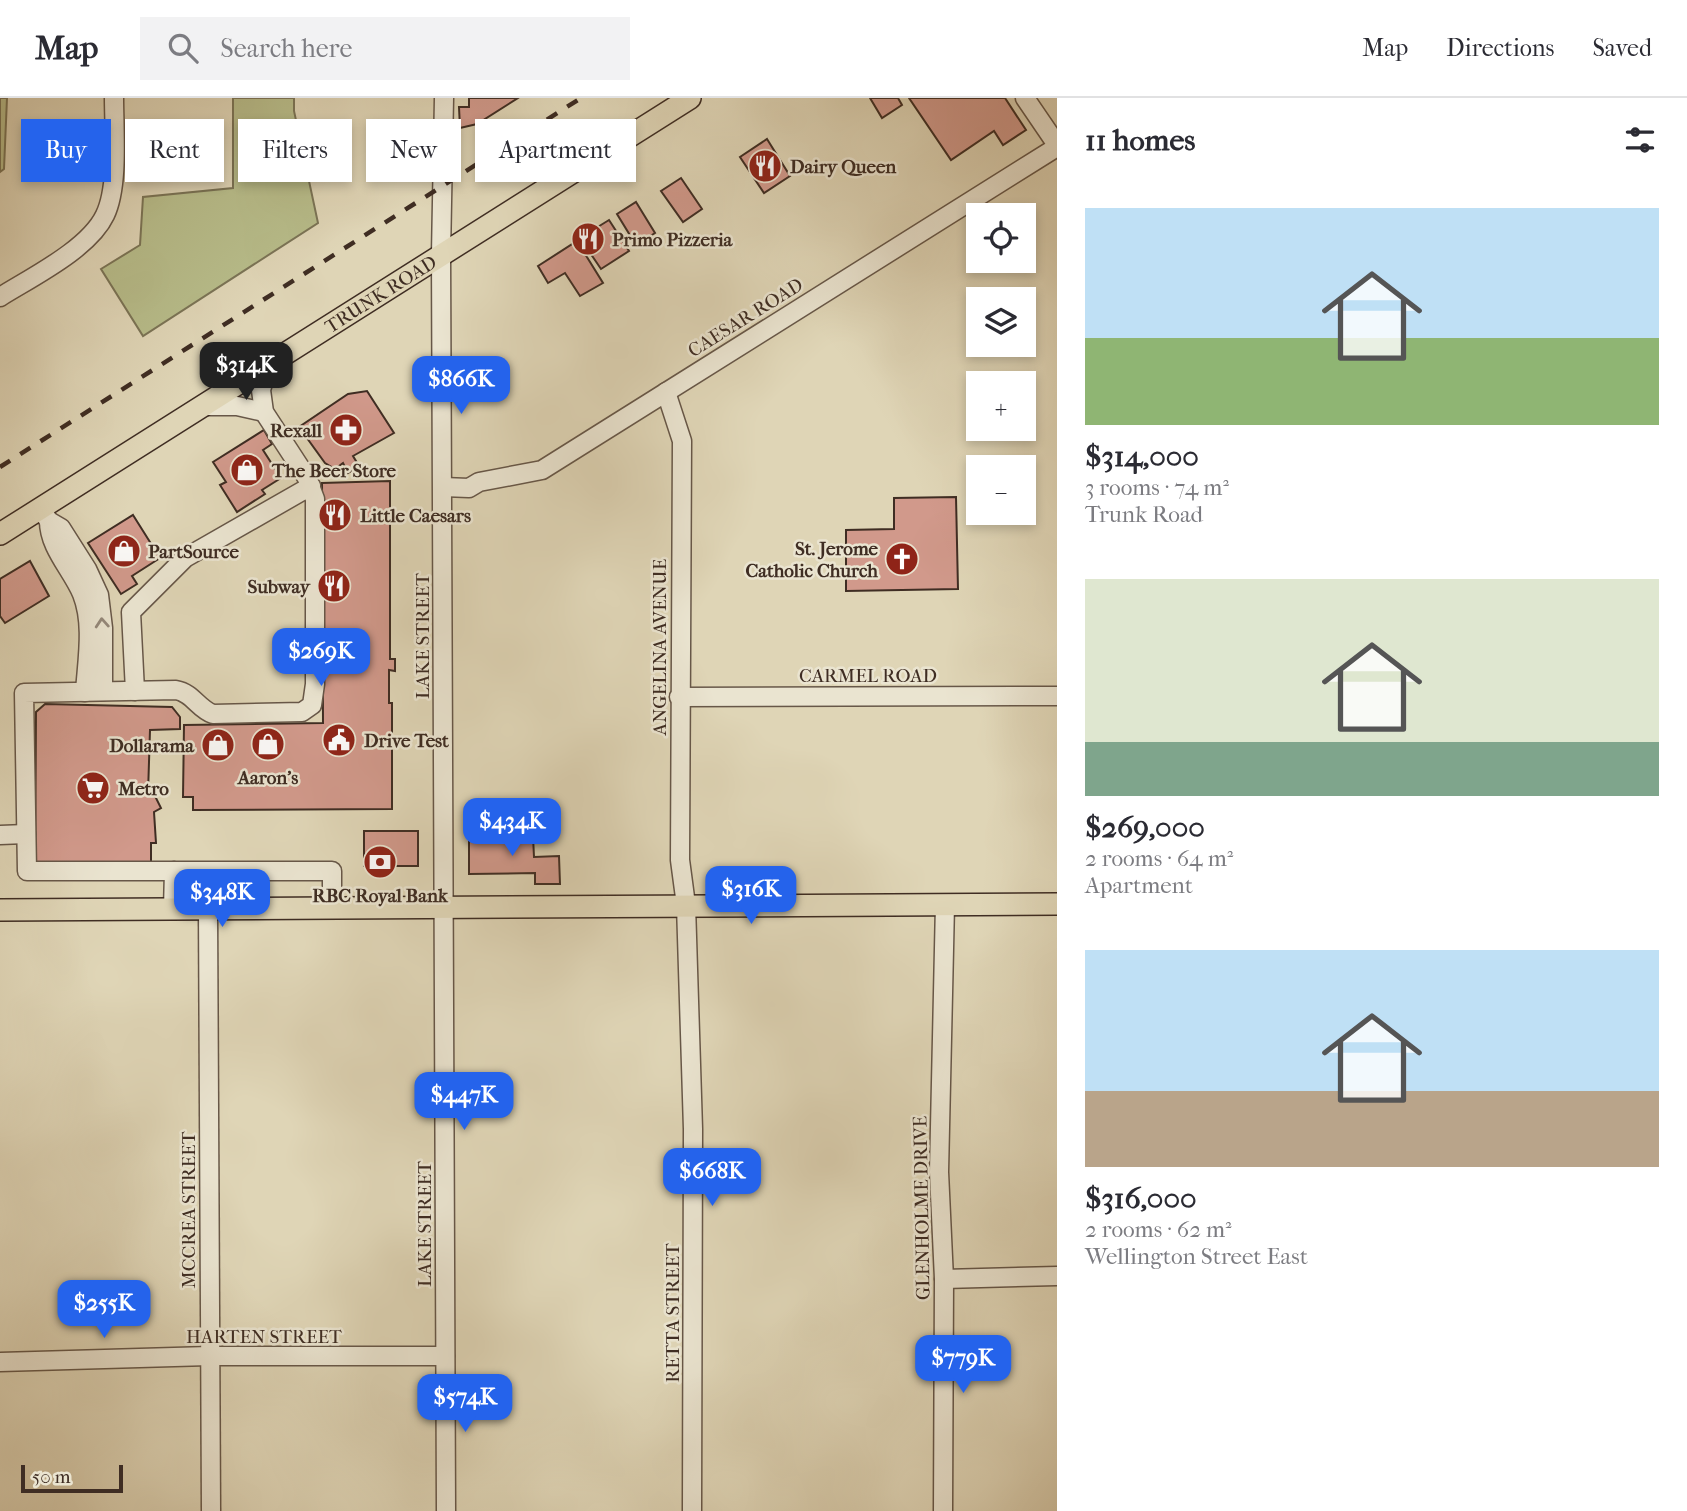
<!DOCTYPE html>
<meta charset="utf-8">
<style>
:root{--surface:#fff;--page:#f2f2f3;--text:#2b2b33;--muted:#7c7c81;--line:#e1e1e2;--accent:#2563eb}
body{margin:0;font-family:"IM FELL French Canon",serif;background:var(--page);color:var(--text);height:100vh;display:flex;flex-direction:column;font-size:26px;white-space:nowrap}
*{box-sizing:border-box;margin:0}
p{font-size:23px;color:var(--muted)}
.icon{flex:none;width:38px;height:38px;fill:none;stroke:currentColor;stroke-width:2;stroke-linecap:round;stroke-linejoin:round}
.map{position:relative;flex:1;overflow:hidden}
.side{display:flex;flex-direction:column;background:var(--surface);width:630px}
.side>*{flex:none}
.guide{position:absolute;left:21px;top:21px;width:665px;height:63px;display:flex;gap:14px}
.tools{position:absolute;left:966px;top:105px;display:grid;gap:14px}
.tools a{display:grid;place-items:center;width:70px;height:70px;border-radius:0px;background:var(--surface);box-shadow:0 4px 10px #0003;font-size:35px}
.scale{position:absolute;left:21px;bottom:18px;width:102px;box-sizing:border-box;padding-left:7px;border:4px solid #3f2d23;border-top:0;font-size:19px;line-height:24px;white-space:nowrap;color:#3f2d23;-webkit-text-stroke:5px #eae4d0;paint-order:stroke}
.price{position:absolute;translate:-50% -60px;padding:0 16px;border-radius:14px;background:var(--accent);color:#fff;font-size:23px;line-height:46px;filter:drop-shadow(0 2px 4px #0008)}
.price::after{content:'';position:absolute;left:50%;top:42px;width:21px;height:16px;margin-left:-10px;background:inherit;clip-path:polygon(0 0,100% 0,50% 100%)}
.price.current{background:#222;color:#fff}
ul{padding:0;list-style:none}
li{display:grid;align-content:center;gap:14px;height:371px;padding:0 28px}
li span{display:grid;place-items:center;height:217px;border-radius:0px;color:#555}
li>.icon{margin-inline-start:auto}
span .icon{width:126px;height:126px;fill:#fffc;stroke-width:1}
li b{font-size:30px}
h2{display:flex;justify-content:space-between;align-items:center;height:84px;padding:0 28px;font-size:30px}
.tag{padding:0 24px;border-radius:0px;background:var(--surface);box-shadow:0 4px 10px #0003;font-size:24px;line-height:63px}
.tag.current{background:var(--accent);color:#fff}
header{display:flex;align-items:center;gap:42px;box-sizing:border-box;height:98px;padding:0 35px;background:var(--surface);border-bottom:2px solid var(--line)}
header strong{font-size:33px}
nav{display:flex;gap:38px;margin-inline-start:auto;font-size:24px}
.search{width:490px;height:63px;background:var(--page);display:flex;align-items:center;gap:18px;box-sizing:border-box;padding:0 24px;border-radius:0px;color:var(--muted);font-size:26px}
main{display:flex;flex:1;min-height:0}
.map>svg:first-child{display:block}
</style>
<header>
<strong>Map</strong>
<div class="search"><svg class="icon" aria-label="search" viewBox="0 0 24 24"><circle cx="10" cy="10" r="6"/><path d="M15 15l6 6"/></svg>Search here</div>
<nav><a>Map</a><a>Directions</a><a>Saved</a></nav>
</header>
<main>
<div class="map">
<svg width="1057" height="1413" viewBox="0 0 1057 1413">
<rect width="100%" height="100%" fill="#dfd5b6"/>
<filter id="stains"><feTurbulence type="fractalNoise" baseFrequency=".00286" numOctaves="4"/><feColorMatrix values="0 0 0 0 .2 0 0 0 0 .09 0 0 0 0 .02 0 0 0 .5 -.17"/></filter>
<radialGradient id="worn" r=".72"><stop offset=".6" stop-color="#630" stop-opacity="0"/><stop offset="1" stop-color="#630" stop-opacity=".3"/></radialGradient>
<!-- green -->
<g fill="#b7bc8a" stroke="#7b7456" stroke-width="2">
<polygon points="0,0 7,0 4,71 0,74"/>
<polygon points="233,0 294,0 294,13 318,125 143,238 101,171 140,147 143,99 233,90"/>
</g>
<!-- building -->
<g fill="#d1998b" stroke="#3f2d23" stroke-width="2">
<polygon points="469,0 518,0 477,26 460,30 459,9 469,9"/>
<polygon points="870,0 898,0 902,7 882,20"/>
<polygon points="909,0 1005,0 1026,32 1003,47 994,33 951,62"/>
<polygon points="767,41 790,78 764,95 740,59"/>
<polygon points="681,80 702,111 683,124 661,93"/>
<polygon points="636,104 655,135 636,147 617,116"/>
<polygon points="609,122 629,153 601,171 580,140"/>
<polygon points="577,143 603,185 580,198 565,175 548,185 538,168"/>
<polygon points="367,293 394,335 353,358 359,368 348,375 343,365 335,371 325,365 299,329 348,296"/>
<polygon points="264,332 272,346 263,352 281,380 262,392 265,396 237,414 220,387 226,384 213,364"/>
<polygon points="390,383 390,561 395,561 395,573 389,572 389,605 392,605 392,711 193,712 193,699 183,699 184,627 323,625 322,385"/>
<polygon points="956,399 958,491 846,493 846,432 894,431 894,400"/>
<polygon points="133,417 160,460 132,478 137,486 121,496 88,445"/>
<polygon points="30,463 49,498 5,525 0,518 0,481"/>
<polygon points="45,606 172,609 180,619 180,631 150,632 148,696 154,696 161,710 154,714 156,745 151,745 151,767 35,768 36,614"/>
<rect x="364" y="733" width="54" height="35"/>
<polygon points="533,738 534,759 559,758 560,786 535,786 535,775 469,776 469,739"/>
</g>
<g fill="none" stroke-linecap="round" stroke-linejoin="round">
<defs>
<g id="minor">
<polyline points="444,0 441,156 446,1413"/>
<polyline points="1025,0 1057,47"/>
<path d="M0,199C32,179 89,151 105,117C119,88 114,32 114,0"/>
<path d="M269,265L261,292L264,314L307,380L315,401V586L312,607L302,614L213,616C198,611 193,595 176,592L24,595L27,773H332V810"/>
<polyline points="666,294 682,343 680,762 686,807 693,1031 692,1413"/>
<polyline points="201,308 237,308 264,314"/>
<polyline points="443,389 469,390 479,384 542,372 1057,49"/>
<polyline points="40,410 49,423 61,430 87,471 99,497 103,530 103,593"/>
<path d="M49,423C49,450 72,472 82,496C94,526 87,563 85,594"/>
<polyline points="135,593 131,514 185,460 311,388"/>
<polyline points="679,599 1057,598"/>
<polyline points="0,737 26,736"/>
<polyline points="208,810 211,1413"/>
<polyline points="173,811 174,773"/>
<polyline points="944,1181 1057,1178"/>
<polyline points="0,1264 209,1258 445,1258"/>
<polyline points="943,1413 944,1181 939,1074 945,806"/>
</g>
<g id="major">
<path id="s1" d="M0,436L690,0"/>
<polyline points="0,812 1057,806"/>
</g>
</defs>
<!-- minor casing -->
<use href="#minor" stroke="#675748" stroke-width="21"/>
<!-- major casing -->
<use href="#major" stroke="#3f2d23" stroke-width="24"/>
<!-- minor -->
<use href="#minor" stroke="#eae4d0" stroke-width="18"/>
<!-- major -->
<use href="#major" stroke="#dfd5b6" stroke-width="21"/>
<!-- rail -->
<polyline stroke="#3f2d23" stroke-width="4.5" stroke-dasharray="12 12" stroke-linecap="butt" points="0,369 581,0"/>
</g>
<!-- one-way arrows -->
<defs><path id="oneway-chevron" d="M-2-3.5L2.5 0L-2 3.5" fill="none" stroke-width="1.6" stroke-linecap="round" stroke-linejoin="round" transform="scale(1.75)"/></defs>
<use stroke="#94887a" href="#oneway-chevron" transform="translate(102 525) rotate(-94)"/>
<!-- icons -->
<defs>
<symbol id="restaurant-disc" viewBox="-11 -11 22 22"><circle r="9.5" fill="#8f2418" stroke="#eae4d0"/><path d="M-5-6h1v4h1v-4h1v4h1v-4h1v5L-1.5 .5V6h-2V.5L-5-1ZM5-6V6H3V1.5H1.5Q1.5-4 5-6Z" fill="#fff"/></symbol>
<symbol id="pharmacy-disc" viewBox="-11 -11 22 22"><circle r="9.5" fill="#8f2418" stroke="#eae4d0"/><path d="M-2-6h4v4h4v4h-4v4h-4v-4h-4v-4h4Z" fill="#fff"/></symbol>
<symbol id="shop-disc" viewBox="-11 -11 22 22"><circle r="9.5" fill="#8f2418" stroke="#eae4d0"/><path d="M-5-2.5h2.3a2.7 3.5 0 0 1 5.4 0H5L5.5 6h-11ZM-1.5-2.5h3a1.5 2.3 0 0 0-3 0Z" fill="#fff"/></symbol>
<symbol id="church-disc" viewBox="-11 -11 22 22"><circle r="9.5" fill="#8f2418" stroke="#eae4d0"/><path d="M-1.2-6h2.4v3.5h3.3v2.4h-3.3V6h-2.4V-.1h-3.3v-2.4h3.3Z" fill="#fff"/></symbol>
<symbol id="civic-disc" viewBox="-11 -11 22 22"><circle r="9.5" fill="#8f2418" stroke="#eae4d0"/><path d="M-.6-6.5H3V-4.5H.6V-3L4-1V1h2V6H-6V1h2V-1L-.6-3ZM-1.2 2.5V6h2.4V2.5Z" fill="#fff"/></symbol>
<symbol id="supermarket-disc" viewBox="-11 -11 22 22"><circle r="9.5" fill="#8f2418" stroke="#eae4d0"/><path d="M-6-5.5h2.5l.6 2H6L4.5 2H-2.5L-4.4-4H-6ZM-1.5 3.2a1.3 1.3 0 1 0 .1 0ZM3 3.2a1.3 1.3 0 1 0 .1 0Z" fill="#fff"/></symbol>
<symbol id="bank-disc" viewBox="-11 -11 22 22"><circle r="9.5" fill="#8f2418" stroke="#eae4d0"/><path d="M-6-4H6V4H-6ZM0-2.3a2.3 2.3 0 1 0 0 4.6a2.3 2.3 0 1 0 0-4.6Z" fill="#fff"/></symbol>
</defs>
<g fill-rule="evenodd">
<use href="#restaurant-disc" x="746" y="49" width="38" height="38"/>
<use href="#restaurant-disc" x="569" y="122" width="38" height="38"/>
<use href="#pharmacy-disc" x="327" y="313" width="38" height="38"/>
<use href="#shop-disc" x="228" y="353" width="38" height="38"/>
<use href="#restaurant-disc" x="316" y="398" width="38" height="38"/>
<use href="#shop-disc" x="105" y="434" width="38" height="38"/>
<use href="#church-disc" x="883" y="442" width="38" height="38"/>
<use href="#restaurant-disc" x="315" y="469" width="38" height="38"/>
<use href="#civic-disc" x="320" y="623" width="38" height="38"/>
<use href="#shop-disc" x="249" y="627" width="38" height="38"/>
<use href="#shop-disc" x="199" y="628" width="38" height="38"/>
<use href="#supermarket-disc" x="74" y="671" width="38" height="38"/>
<use href="#bank-disc" x="361" y="745" width="38" height="38"/>
</g>
<g text-anchor="middle" stroke-width="5" stroke-linejoin="round" paint-order="stroke">
<!-- poi labels -->
<g font-size="19" font-weight="bold" fill="#3f2d23" stroke="#eae4d0" text-anchor="start">
<text x="790" y="75">Dairy Queen</text>
<text x="612" y="148">Primo Pizzeria</text>
<text x="322" y="339" text-anchor="end">Rexall</text>
<text x="272" y="379">The Beer Store</text>
<text x="360" y="424">Little Caesars</text>
<text x="878" y="457" text-anchor="end">St. Jerome<tspan x="878" dy="22">Catholic Church</tspan></text>
<text x="148" y="460">PartSource</text>
<text x="310" y="495" text-anchor="end">Subway</text>
<text x="364" y="649">Drive Test</text>
<text x="194" y="654" text-anchor="end">Dollarama</text>
<text x="268" y="686" text-anchor="middle">Aaron's</text>
<text x="118" y="697">Metro</text>
<text x="380" y="804" text-anchor="middle">RBC Royal Bank</text>
</g>
<!-- street labels -->
<g font-size="19" fill="#3f2d23" stroke="#eae4d0">
<text dy="7" stroke="none"><textPath href="#s1" startOffset="450">TRUNK ROAD</textPath></text>
<text transform="translate(745 219) rotate(-32)" y="7">CAESAR ROAD</text>
<text transform="translate(422 538) rotate(-90)" y="7">LAKE STREET</text>
<text transform="translate(659 549) rotate(-90)" y="7">ANGELINA AVENUE</text>
<text x="868" y="584">CARMEL ROAD</text>
<text transform="translate(921 1110) rotate(-91)" y="7">GLENHOLME DRIVE</text>
<text transform="translate(188 1112) rotate(-90)" y="7">MCCREA STREET</text>
<text transform="translate(424 1126) rotate(-90)" y="7">LAKE STREET</text>
<text transform="translate(672 1215) rotate(-90)" y="7">RETTA STREET</text>
<text x="264" y="1245">HARTEN STREET</text>
</g>
</g>
<rect width="100%" height="100%" filter="url(#stains)"/>
<rect width="100%" height="100%" fill="url(#worn)"/>
</svg>
<div class="tools">
<a><svg class="icon" aria-label="locate" viewBox="0 0 24 24"><circle cx="12" cy="12" r="6"/><path d="M12 2v4M12 18v4M2 12h4M18 12h4"/></svg></a>
<a><svg class="icon" aria-label="layers" viewBox="0 0 24 24"><path d="M12 4l9 5-9 5-9-5zM3 14l9 5 9-5"/></svg></a>
<a>+</a>
<a>−</a>
</div>
<div class="scale">50 m</div>
<b class="price current" style="left:246px;top:304px">$314K</b>
<b class="price" style="left:461px;top:318px">$866K</b>
<b class="price" style="left:321px;top:590px">$269K</b>
<b class="price" style="left:512px;top:760px">$434K</b>
<b class="price" style="left:751px;top:828px">$316K</b>
<b class="price" style="left:222px;top:831px">$348K</b>
<b class="price" style="left:464px;top:1034px">$447K</b>
<b class="price" style="left:712px;top:1110px">$668K</b>
<b class="price" style="left:104px;top:1242px">$255K</b>
<b class="price" style="left:963px;top:1297px">$779K</b>
<b class="price" style="left:465px;top:1336px">$574K</b>
<div class="guide">
<a class="tag current">Buy</a>
<a class="tag">Rent</a>
<a class="tag">Filters</a>
<a class="tag">New</a>
<a class="tag">Apartment</a>
</div>
</div>
<section class="side">
<h2>11 homes<svg class="icon" aria-label="filters" viewBox="0 0 24 24"><path d="M4 7h16M4 17h16"/><circle cx="9" cy="7" r="2"/><circle cx="15" cy="17" r="2"/></svg></h2>
<ul>
<li><span style="background:linear-gradient(#bfe0f5 60%,#8fb573 0)"><svg class="icon" aria-label="home" viewBox="0 0 24 24"><path d="M3 11l9-7 9 7M6 9v11h12V9"/></svg></span><div><b>$314,000</b><p>3 rooms · 74 m²</p><p>Trunk Road</p></div></li>
<li><span style="background:linear-gradient(#dfe7d0 75%,#7fa58c 0)"><svg class="icon" aria-label="home" viewBox="0 0 24 24"><path d="M3 11l9-7 9 7M6 9v11h12V9"/></svg></span><div><b>$269,000</b><p>2 rooms · 64 m²</p><p>Apartment</p></div></li>
<li><span style="background:linear-gradient(#bfe0f5 65%,#b9a48a 0)"><svg class="icon" aria-label="home" viewBox="0 0 24 24"><path d="M3 11l9-7 9 7M6 9v11h12V9"/></svg></span><div><b>$316,000</b><p>2 rooms · 62 m²</p><p>Wellington Street East</p></div></li>
</ul>
</section>
</main>
